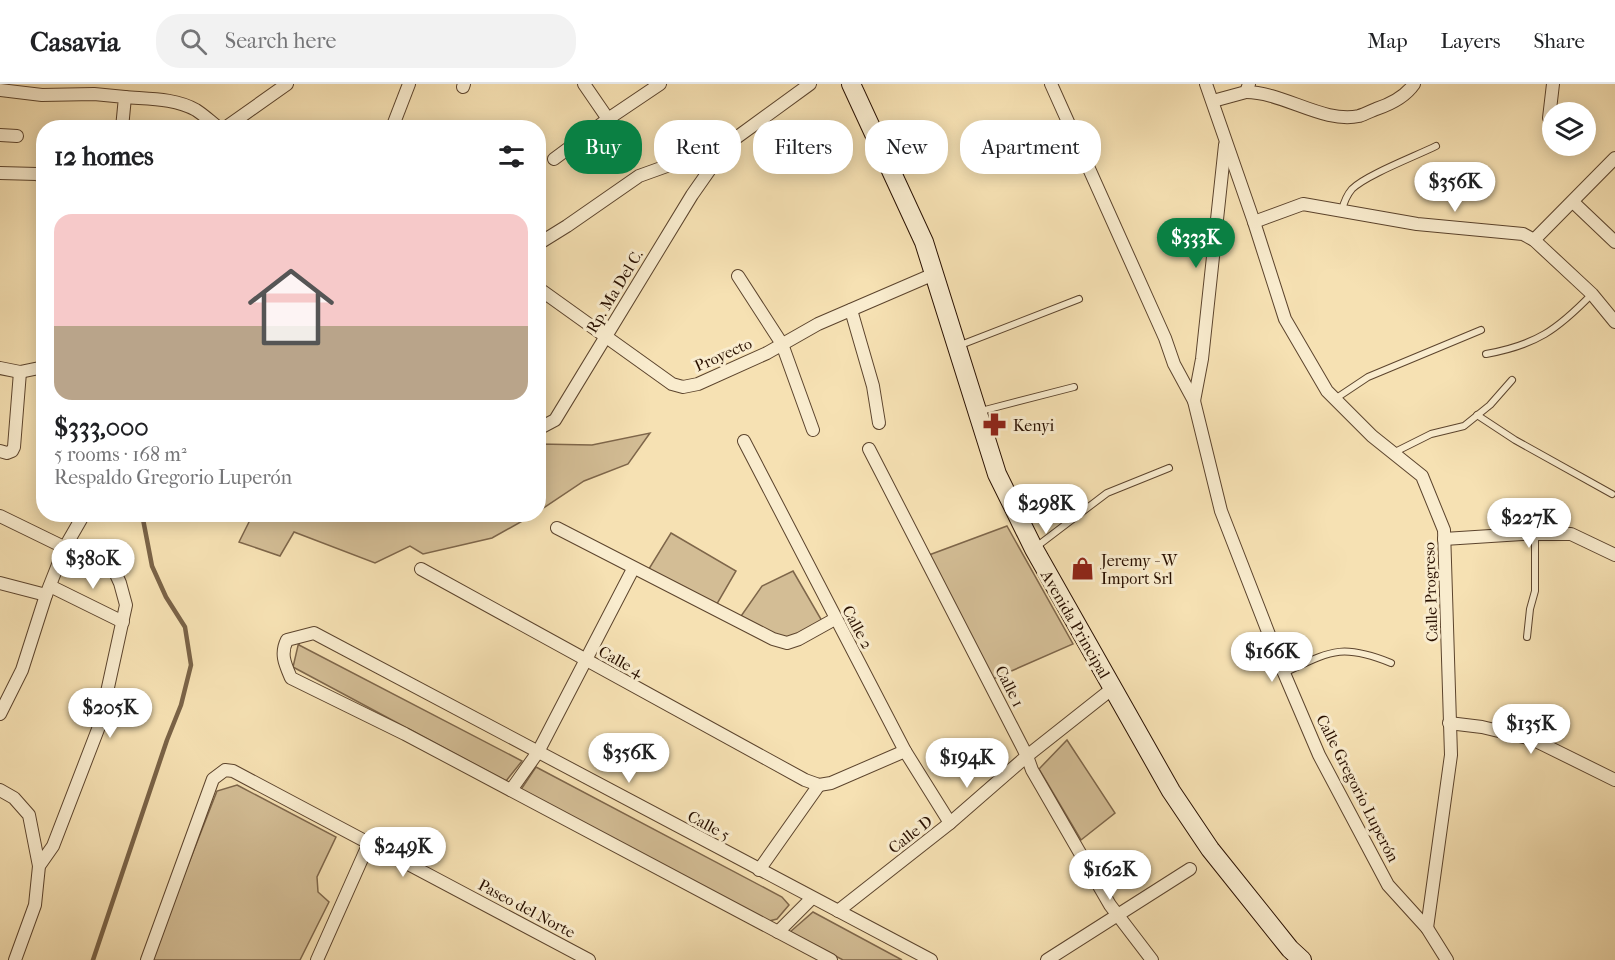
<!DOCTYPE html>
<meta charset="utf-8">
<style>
:root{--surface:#fff;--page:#f2f2f2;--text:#202124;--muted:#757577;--line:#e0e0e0;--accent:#0b8043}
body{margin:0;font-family:"IM FELL French Canon",serif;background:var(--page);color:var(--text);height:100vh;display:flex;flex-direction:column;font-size:22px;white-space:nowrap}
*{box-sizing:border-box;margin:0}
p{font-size:20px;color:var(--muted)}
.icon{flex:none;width:33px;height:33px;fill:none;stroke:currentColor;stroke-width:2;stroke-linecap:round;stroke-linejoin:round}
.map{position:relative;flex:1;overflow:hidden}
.details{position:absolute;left:36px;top:36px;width:510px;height:402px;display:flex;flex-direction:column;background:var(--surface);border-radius:24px;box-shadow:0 3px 15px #0003}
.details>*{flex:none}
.banner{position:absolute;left:564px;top:36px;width:570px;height:54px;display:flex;gap:12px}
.fabs{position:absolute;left:1542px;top:18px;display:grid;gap:12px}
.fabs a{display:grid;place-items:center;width:54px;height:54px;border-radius:50%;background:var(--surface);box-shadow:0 3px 15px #0003;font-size:30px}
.price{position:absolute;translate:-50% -51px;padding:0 14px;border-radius:21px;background:#fff;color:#222;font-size:20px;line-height:39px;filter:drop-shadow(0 2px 3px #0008)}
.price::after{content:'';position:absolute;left:50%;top:36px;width:18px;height:14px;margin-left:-9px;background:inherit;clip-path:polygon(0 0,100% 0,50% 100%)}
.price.active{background:var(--accent);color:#fff}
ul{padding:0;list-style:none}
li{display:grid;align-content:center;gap:12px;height:318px;padding:0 18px}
li span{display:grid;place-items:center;height:186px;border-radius:18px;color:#555}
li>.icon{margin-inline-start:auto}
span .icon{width:108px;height:108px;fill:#fffc;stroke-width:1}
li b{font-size:26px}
h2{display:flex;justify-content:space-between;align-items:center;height:72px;padding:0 18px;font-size:26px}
.tag{padding:0 21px;border-radius:24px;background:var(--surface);box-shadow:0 3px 15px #0003;font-size:21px;line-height:54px}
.tag.active{background:var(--accent);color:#fff}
header{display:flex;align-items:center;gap:36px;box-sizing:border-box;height:84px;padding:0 30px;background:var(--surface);border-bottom:2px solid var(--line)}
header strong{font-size:28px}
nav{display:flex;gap:33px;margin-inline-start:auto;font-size:21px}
.search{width:420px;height:54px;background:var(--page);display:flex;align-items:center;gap:15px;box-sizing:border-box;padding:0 21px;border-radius:24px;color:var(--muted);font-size:22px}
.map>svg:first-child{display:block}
</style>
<header>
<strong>Casavia</strong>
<div class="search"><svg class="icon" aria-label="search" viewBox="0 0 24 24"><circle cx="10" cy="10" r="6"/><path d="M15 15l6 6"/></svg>Search here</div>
<nav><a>Map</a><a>Layers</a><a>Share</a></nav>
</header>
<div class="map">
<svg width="1615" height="876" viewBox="0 0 1615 876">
<rect width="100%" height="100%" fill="#f6e1b3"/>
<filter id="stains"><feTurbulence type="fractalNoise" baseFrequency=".00333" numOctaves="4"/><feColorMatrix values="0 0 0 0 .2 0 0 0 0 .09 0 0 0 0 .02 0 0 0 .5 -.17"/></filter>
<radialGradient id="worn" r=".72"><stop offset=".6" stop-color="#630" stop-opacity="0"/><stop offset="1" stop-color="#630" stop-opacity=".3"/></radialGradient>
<!-- green -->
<g fill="#d3bd95" stroke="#7e664a" stroke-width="1.5">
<polygon points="650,349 628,380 584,397 539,427 539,360 592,361"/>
<polygon points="253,430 533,430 533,431 492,454 423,470 410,462 375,479 294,448 280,472 239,458"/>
<polygon points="1007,442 1073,560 993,595 929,471"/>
<polygon points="671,449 736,487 714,525 647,488"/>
<polygon points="793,487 822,537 786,558 739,535 762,502"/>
<polygon points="300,553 299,561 522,677 506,697 293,583"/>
<polygon points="1067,656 1115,729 1081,756 1039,685"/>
<polygon points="536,683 782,813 789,821 777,835 769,837 518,710"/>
<polygon points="237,701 336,753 317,793 318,808 329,818 300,876 151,876 217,707"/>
<polygon points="813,828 902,876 843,876 790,848"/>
</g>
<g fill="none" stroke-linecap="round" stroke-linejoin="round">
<!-- stream -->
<polyline stroke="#7a6347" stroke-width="4.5" points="93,876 167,656 181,621 191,581 185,543 166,513 152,482 142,430"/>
<defs>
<g id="lane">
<path d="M1342,126C1344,118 1346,112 1352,105C1366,91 1416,72 1436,62"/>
<polyline points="958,262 1079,215"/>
<path d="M1486,270C1536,261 1557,246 1592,210"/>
<polyline points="1335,315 1368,293 1481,246"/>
<polyline points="981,327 1074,303"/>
<polyline points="1477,331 1515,356 1612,410"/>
<polyline points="1393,369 1431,350 1464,342 1490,321 1512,296"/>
<polyline points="1036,463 1107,409 1169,384"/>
<polyline points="1527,553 1530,525 1535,507 1535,450"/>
<path d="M1284,589C1331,567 1341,559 1391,579"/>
</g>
<g id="street">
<polyline points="584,0 608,35"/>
<polyline points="1051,0 1165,254 1174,280 1194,317 1221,427 1284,589 1319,671 1388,801 1427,844 1447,876"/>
<polyline points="1206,0 1254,138 1285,235 1327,307 1372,352 1422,392 1444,446 1451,671 1427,844"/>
<polyline points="463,3 464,0"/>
<polyline points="0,6 42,11 94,10 125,13 122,44"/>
<path d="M1246,8C1283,8 1324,40 1359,32C1365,30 1371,27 1376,25C1391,20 1405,13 1414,0"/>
<path d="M125,13C148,15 175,14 196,26C204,31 211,38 219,44"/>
<polyline points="1213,17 1246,8 1249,0"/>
<polyline points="1549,34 1553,0"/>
<polyline points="225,44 287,0"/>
<polyline points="392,44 409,0"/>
<polyline points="0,51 17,52"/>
<polyline points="554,75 608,35 660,0"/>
<polyline points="0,89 37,90 44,94"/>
<polyline points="1573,118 1615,158"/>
<polyline points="44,135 44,204"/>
<polyline points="1254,138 1303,120 1417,140 1523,150 1534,156 1592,210 1615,238"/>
<polyline points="1534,156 1615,74"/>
<polyline points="538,160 567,142 639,92 728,60"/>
<polyline points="738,192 782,260 813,346"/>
<polyline points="538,204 672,300 683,303 698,300 767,269 818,240 934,190"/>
<polyline points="851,226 873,302 879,339"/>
<polyline points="0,284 20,288 44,283"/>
<polyline points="1194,317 1202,275 1225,61"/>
<polyline points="538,345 555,336 692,111 713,81 729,59 810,0"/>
<polyline points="744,357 905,667 950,739"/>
<polyline points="869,365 1027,672 1032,686 1110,821 1152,876"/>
<polyline points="0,367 7,369 12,367 14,363 20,288"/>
<polyline points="0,432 115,488 120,499 126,521 100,640 53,762 39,782 35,821 15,876"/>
<polyline points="557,444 773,555 787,559 799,555 835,535"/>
<polyline points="1444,455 1522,450 1571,450 1615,471"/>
<polyline points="421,485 805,696 819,701 831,699 905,667"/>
<polyline points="0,499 46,511"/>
<polyline points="50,502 123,538"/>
<polyline points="0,630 22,586 46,511 65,463 84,430"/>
<polyline points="1449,639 1482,643 1532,655 1615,696"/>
<polyline points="0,706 14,714 29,731 39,782"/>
<polyline points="511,706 538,668 633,485"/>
<polyline points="759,786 819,701"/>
<polyline points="838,827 950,739 1027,672 1113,604"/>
<polyline points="778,848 812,814"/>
<polyline points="147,876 213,695 225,686 233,687 589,876"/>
<polyline points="317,876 369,759"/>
<path d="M831,876L405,650L291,594C285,580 280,570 287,556L314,549L931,876"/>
<polyline points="1047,876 1190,785"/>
</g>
<polyline id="secondary" points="851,0 924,158 997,390 1034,465 1171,707 1210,765 1290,865 1302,876"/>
</defs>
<!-- lane casing -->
<use href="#lane" stroke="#5c442d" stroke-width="8"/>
<!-- street casing -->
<use href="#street" stroke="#5c442d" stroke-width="14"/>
<!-- secondary casing -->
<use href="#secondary" stroke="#291000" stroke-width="20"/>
<!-- lane -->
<use href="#lane" stroke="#f9ecce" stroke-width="6"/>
<!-- street -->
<use href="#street" stroke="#f9ecce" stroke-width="12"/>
<!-- secondary -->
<use href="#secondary" stroke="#f9ecce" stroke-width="18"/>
</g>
<!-- icons -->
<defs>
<symbol id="pharmacy-bare" viewBox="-9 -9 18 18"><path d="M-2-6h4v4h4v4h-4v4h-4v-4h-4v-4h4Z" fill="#8f2418" stroke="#f9ecce" stroke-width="2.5" paint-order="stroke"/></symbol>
<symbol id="shop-bare" viewBox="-9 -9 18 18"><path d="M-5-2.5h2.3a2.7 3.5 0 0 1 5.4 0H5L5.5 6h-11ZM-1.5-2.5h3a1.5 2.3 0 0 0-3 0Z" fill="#8f2418" stroke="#f9ecce" stroke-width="2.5" paint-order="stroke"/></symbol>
</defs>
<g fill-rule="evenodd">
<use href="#pharmacy-bare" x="978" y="324" width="33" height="33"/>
<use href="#shop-bare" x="1066" y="468" width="33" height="33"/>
</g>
<g text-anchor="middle" stroke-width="6" stroke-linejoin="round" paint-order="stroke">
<!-- street labels -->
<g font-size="16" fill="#291000" stroke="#f9ecce">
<text transform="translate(614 207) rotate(-59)" y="6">Rp. Ma Del C.</text>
<text transform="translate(723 270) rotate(-24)" y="6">Proyecto</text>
<text transform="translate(1430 508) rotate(-92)" y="6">Calle Progreso</text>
<text transform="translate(1076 540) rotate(60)" y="6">Avenida Principal</text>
<text transform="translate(858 543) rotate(62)" y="6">Calle 2</text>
<text transform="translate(621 577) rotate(29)" y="6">Calle 4</text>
<text transform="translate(1010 602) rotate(63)" y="6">Calle 1</text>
<text transform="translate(1358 704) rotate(63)" y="6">Calle Gregorio Luperón</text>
<text transform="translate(709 741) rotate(28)" y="6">Calle 5</text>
<text transform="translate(910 750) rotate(-38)" y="6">Calle D</text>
<text transform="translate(527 824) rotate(28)" y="6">Paseo del Norte</text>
</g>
<!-- poi labels -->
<g font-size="16" fill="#291000" stroke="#f9ecce" text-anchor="start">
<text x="1013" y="347">Kenyi</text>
<text x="1101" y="482">Jeremy - W<tspan x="1101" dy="18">Import Srl</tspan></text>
</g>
</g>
<rect width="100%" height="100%" filter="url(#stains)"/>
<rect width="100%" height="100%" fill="url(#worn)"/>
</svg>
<div class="fabs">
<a><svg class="icon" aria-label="layers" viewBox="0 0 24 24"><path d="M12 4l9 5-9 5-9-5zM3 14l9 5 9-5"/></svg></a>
</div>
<b class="price" style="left:1455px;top:129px">$356K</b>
<b class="price active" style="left:1196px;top:185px">$333K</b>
<b class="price" style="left:1046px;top:451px">$298K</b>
<b class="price" style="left:1529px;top:465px">$227K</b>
<b class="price" style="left:93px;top:506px">$380K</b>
<b class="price" style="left:1272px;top:599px">$166K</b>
<b class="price" style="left:110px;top:655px">$205K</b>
<b class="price" style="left:1531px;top:671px">$135K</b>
<b class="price" style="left:629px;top:700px">$356K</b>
<b class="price" style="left:967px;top:705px">$194K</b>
<b class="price" style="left:403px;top:794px">$249K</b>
<b class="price" style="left:1110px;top:817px">$162K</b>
<div class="banner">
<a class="tag active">Buy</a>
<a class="tag">Rent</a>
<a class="tag">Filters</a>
<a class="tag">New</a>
<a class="tag">Apartment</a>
</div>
<section class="details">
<h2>12 homes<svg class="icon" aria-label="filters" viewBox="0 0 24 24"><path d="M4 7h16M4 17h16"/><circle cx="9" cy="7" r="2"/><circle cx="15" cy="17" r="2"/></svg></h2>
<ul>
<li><span style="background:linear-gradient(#f6c9c9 60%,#b9a48a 0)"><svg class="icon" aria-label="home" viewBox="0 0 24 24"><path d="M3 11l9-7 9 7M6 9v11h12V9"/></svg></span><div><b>$333,000</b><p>5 rooms · 168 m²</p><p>Respaldo Gregorio Luperón</p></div></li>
</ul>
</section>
</div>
